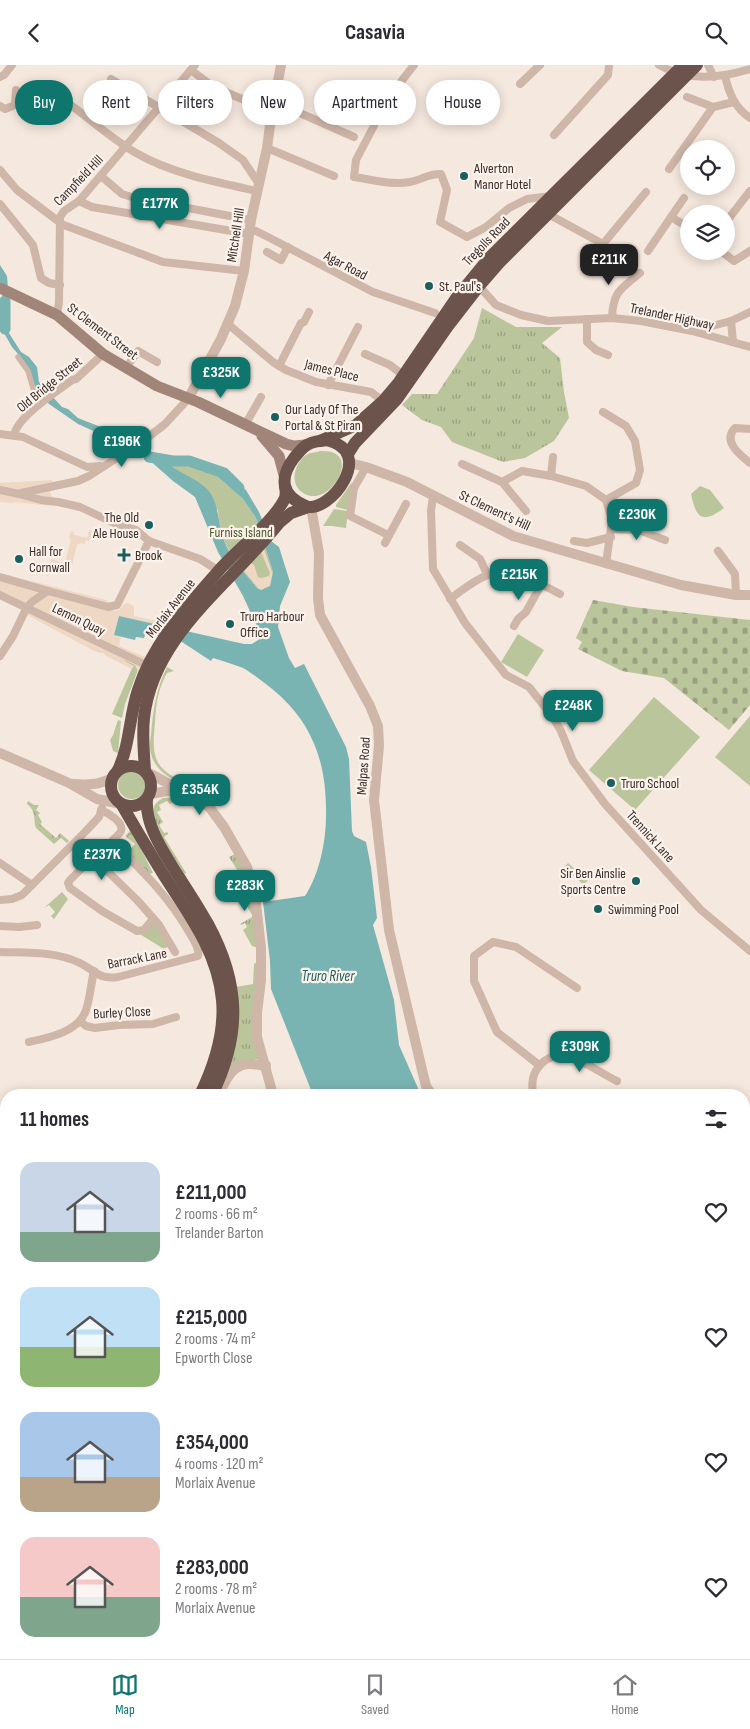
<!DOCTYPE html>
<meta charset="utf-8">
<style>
:root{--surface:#fff;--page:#f7f7f7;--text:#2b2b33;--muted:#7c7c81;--line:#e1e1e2;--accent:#0f766e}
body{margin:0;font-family:"Sofia Sans Condensed",sans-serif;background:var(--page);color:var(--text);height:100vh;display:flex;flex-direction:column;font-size:19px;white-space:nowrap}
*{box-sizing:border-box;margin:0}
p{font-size:16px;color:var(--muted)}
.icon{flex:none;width:28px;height:28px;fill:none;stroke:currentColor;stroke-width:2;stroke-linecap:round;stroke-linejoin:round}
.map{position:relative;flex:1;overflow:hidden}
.drawer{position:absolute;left:0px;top:1024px;width:750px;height:571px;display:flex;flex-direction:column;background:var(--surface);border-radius:20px 20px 0 0;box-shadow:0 2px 12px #0003}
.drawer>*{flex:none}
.guide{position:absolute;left:15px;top:15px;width:720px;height:45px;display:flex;gap:10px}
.buttons{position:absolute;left:680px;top:75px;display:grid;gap:10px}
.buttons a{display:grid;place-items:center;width:55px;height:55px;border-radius:50%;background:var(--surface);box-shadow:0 2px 12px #0003;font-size:25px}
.price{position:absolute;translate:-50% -42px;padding:0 11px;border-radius:10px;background:var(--accent);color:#fff;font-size:16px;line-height:32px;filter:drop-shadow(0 1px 2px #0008)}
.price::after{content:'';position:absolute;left:50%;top:30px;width:15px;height:11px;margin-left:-8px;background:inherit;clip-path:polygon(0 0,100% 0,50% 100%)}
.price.current{background:#222;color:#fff}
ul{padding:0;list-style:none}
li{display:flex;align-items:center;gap:15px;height:125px;padding:0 20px}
li span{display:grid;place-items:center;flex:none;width:140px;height:100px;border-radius:15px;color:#555}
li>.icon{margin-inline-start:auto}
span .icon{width:60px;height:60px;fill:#fffc;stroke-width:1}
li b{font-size:21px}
h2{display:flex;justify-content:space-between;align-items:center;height:60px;padding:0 20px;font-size:21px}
.tag{padding:0 18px;border-radius:22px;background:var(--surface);box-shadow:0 2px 12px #0003;font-size:18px;line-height:45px}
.tag.current{background:var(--accent);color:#fff}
header{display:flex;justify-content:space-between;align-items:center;height:65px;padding:0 20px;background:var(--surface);font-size:22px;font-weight:700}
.tabs{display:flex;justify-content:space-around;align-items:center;height:70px;border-top:1px solid var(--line);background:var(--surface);font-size:14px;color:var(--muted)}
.tabs a{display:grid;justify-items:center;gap:2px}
.tabs .current{color:var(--accent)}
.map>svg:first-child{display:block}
</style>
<header><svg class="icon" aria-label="back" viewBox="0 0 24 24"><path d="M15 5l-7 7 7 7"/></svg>Casavia<svg class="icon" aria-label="search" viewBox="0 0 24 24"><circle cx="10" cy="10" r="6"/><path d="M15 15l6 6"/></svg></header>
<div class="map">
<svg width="750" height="1594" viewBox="0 0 750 1594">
<defs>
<pattern id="grass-tufts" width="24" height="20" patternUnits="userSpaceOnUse" patternTransform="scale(1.25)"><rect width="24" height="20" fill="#bbc59c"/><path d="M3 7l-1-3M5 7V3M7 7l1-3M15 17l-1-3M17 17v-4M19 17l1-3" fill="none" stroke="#99a07f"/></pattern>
<pattern id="forest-crowns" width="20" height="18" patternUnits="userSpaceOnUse" patternTransform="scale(1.25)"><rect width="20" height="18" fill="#bbc59c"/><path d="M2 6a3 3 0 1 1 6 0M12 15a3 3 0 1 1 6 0" fill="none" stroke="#99a07f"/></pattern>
<pattern id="cemetery-stones" width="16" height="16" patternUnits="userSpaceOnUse" patternTransform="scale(1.25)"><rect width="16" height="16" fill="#bbc59c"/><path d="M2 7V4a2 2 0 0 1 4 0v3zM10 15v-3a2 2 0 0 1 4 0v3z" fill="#99a07f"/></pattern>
</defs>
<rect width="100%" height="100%" fill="#f5e8de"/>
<!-- grass -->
<g fill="url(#grass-tufts)">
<polygon points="482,243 516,262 562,262 542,278 560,293 564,327 569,353 554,376 525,393 503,397 452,377 441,362 422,355 402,340 412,329 437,329 474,273"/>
<path d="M163,733C178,731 190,735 202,743L200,747L193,739L189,741L185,736L181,738L179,734L170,739L167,736L159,740L161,745L157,747L163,757L159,760L164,768L167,767L168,769L164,772L186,808L185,809C176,797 152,759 153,745C154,739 158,736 163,733Z"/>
<polygon points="235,789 244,804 249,818 257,882 255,882 252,881 243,865 247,862 245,858 241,860 240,859 252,852 252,850 235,821 244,816 229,792"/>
<polygon points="568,798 588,815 584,820 564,803"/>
<polygon points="257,897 259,994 238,997 226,1005 236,922 253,919 254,899"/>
<polygon points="6,1305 6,1472 0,1471 0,1309"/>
<polygon points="744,1384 750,1390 750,1424 748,1428 744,1425"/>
<polygon points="262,1589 305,1589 307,1594 259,1594"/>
</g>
<!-- forest -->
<g fill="url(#forest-crowns)">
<path d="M28,736L34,740H39L36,745L40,748L38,750L42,757L40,759L56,773L60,768L69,776L67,778L61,773L54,779L36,763C33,754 37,747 27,739Z"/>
<polygon points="130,766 132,766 153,808 149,809 116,778 122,773 131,783 135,779 125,771"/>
</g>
<!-- cemetery -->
<polygon fill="url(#cemetery-stones)" points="593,535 633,542 750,555 750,640 729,665 664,613 622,606 578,584 582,577 576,573"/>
<!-- green -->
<g fill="#bbc59c">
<path d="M320,386C365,383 331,443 305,429C289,421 293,400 306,390C309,388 316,387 320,386Z"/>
<path d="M169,398L210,405L243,434L256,453L273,507L271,518L265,525L257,523C237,498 219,479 218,445Z"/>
<polygon points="352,417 348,445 336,442 336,440"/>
<path d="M700,421L710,425L724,443C703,459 696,454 691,429Z"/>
<polygon points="334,444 348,446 346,463 332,461 323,461"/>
<polygon points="518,569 544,585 527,612 501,597"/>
<polygon points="123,595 125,595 135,600 138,605 125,639 122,653 112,649 133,601"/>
<path d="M167,602L174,606L167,608C158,624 156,639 155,657C151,697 155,705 193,721H195L197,716L200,721L196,722C178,720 156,708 151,689C149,683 150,676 151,670C153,646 156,624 167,602Z"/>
<polygon points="654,632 700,672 635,745 589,705"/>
<polygon points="750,651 750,721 715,692"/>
<polygon points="118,655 121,656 118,688 113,686 110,675 113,670"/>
<circle cx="132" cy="720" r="14"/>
<polygon points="62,827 68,834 54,854 51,851 55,847 49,840 44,843"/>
<polygon points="154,858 169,881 164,884 138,868"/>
<polygon points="750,1458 750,1594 687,1594 688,1589 744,1589 744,1471"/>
</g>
<!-- plaza -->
<g fill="#eed8c4">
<polygon points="52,415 52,423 50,428 53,433 52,441 13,437 13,438 0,437 0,418"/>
<polygon points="89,465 92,466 89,476 86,475 85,479 80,478 77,480 70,508 65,507 66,505 53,501 48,511 47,511 51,494 65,498 71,474 69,473 71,466 74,467 73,469 75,470 87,473"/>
<polygon points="264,484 273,510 270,522 261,525 259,524 244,506 251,498 254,500 258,512 261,513 269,511 270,508 261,487"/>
<polygon points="0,508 106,535 110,538 110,544 114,546 119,545 124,539 129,538 134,542 134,551 166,558 164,561 119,551 114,570 121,572 119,581 145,592 138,607 135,600 125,595 123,596 134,601 132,604 106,591 104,588 100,588 92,585 46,560 24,548 21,543 0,532"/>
<polygon points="555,623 556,624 550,633 560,640 559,642 569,649 571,647 572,648 563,663 559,656 560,656 561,654 552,644 548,633"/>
</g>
<!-- water -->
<g fill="#7ab4b2" fill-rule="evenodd">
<path d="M0,200L7,211L8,224L6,254L7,265L21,287L29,292L37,302L39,317L62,342L68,344L78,353L106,364L168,398V393L197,399L218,405L246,425L259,447L271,476L279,482L290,517L280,541L278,562L289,593L295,603L304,599L346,682L349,694L352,766L354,771L366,777L371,802L377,853L373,860L394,935L399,980L421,1030H313L271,924L270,896L263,837L305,831C319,810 326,777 326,751C327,698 313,657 271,623C262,616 252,608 243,603C233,599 223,596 213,593L211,596L182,577L157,571L145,570L144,573L136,572L135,575L114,570L119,551L244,579H252L261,573V570L243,531L218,487L195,432L173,416L147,393L135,385L78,359L49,339L32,319L24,296L12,282L4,268L2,256L4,250V243L0,216ZM170,398L210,405L243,434L256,453L273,507L270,521L261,525L257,523C246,509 230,493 224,475C217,458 220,438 207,424C201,417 182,408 174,403Z"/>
<polygon points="581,1589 684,1589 686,1594 595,1594"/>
</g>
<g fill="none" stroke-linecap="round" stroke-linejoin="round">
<!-- river -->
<g stroke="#7ab4b2" stroke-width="11">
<polyline points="5,236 5,264"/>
<polyline points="149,392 173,396 189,396 224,408 239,423"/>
</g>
<!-- pedestrian -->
<polyline stroke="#ceb6a8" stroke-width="5.5" points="18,292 28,306 33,323 45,336"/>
<!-- minor -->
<g stroke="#ceb6a8" stroke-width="8">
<path d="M414,0L389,32L356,95L354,112C373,115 392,120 410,117C422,115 429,108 441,109L447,125L440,157L467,172L486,162L509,143L527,134L551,131"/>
<path d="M659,0C689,17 719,13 750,4"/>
<polyline points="708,0 714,12"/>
<polyline points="191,5 212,21 244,35 271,53"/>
<path d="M725,11C729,28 735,43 750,53"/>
<polyline points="0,12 4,10 12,0"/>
<polyline points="111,14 219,78 243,95 259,119"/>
<polyline points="520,19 540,0"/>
<polyline points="687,32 713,42 734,37"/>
<polyline points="275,37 354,72"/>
<path d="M68,38C90,54 112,74 136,88C173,109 216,117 257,126"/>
<polyline points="0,41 5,44 15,40 16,25"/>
<polyline points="554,70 608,10 609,0"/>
<polyline points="267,83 334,111"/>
<polyline points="669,104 713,42"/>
<polyline points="0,105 17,125 58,156"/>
<polyline points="101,111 122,129 135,133 251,155"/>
<polyline points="79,136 92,142 249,169"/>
<polyline points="0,139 33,180 41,213 49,218 60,220"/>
<polyline points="548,149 603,179 646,127"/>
<polyline points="671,152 684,133"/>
<polyline points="726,157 750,126"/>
<polyline points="61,159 163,197 244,206"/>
<polyline points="250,165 256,166 268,172 373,227 435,248"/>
<polyline points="648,186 671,152 689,163"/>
<polyline points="721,186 734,196 750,186"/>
<polyline points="267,187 281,195 288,182"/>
<polyline points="479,221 496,240 521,250 548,256 612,253 641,256 692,266 750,282"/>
<polyline points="57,250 59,237 60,152 64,146 79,136 195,0"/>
<path d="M612,253C613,226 621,224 640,208"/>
<polyline points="587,254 587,277 596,285 608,290"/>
<polyline points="731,256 733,277"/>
<polyline points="228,259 273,297 286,305 316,317 371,327 383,336"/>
<polyline points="693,266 731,256 750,247"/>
<polyline points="365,289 390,300 404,311"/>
<polyline points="279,301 301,258 304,257 309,247"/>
<polyline points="126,303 138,286 157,297"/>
<polyline points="328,320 358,262"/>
<polyline points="603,347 626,361 635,376 640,405 636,418 606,435"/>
<polyline points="245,360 261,332"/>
<path d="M750,364L735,363C722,376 740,390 750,398"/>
<polyline points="0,369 23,372 87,402 100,401"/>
<path d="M14,370C18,351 56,327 72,315L76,314L103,289"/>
<polyline points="462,399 502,417 522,406 551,411 586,421 606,435 612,455 606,499"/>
<polyline points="366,402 354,423 350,451 388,470"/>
<polyline points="551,411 553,392"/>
<polyline points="502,417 526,446"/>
<polyline points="0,425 19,429 41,435 58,437 80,442 114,458 136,465 149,476 200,494 219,506"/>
<polyline points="21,428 78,416 89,411 142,377 165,359 188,334"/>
<polyline points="433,431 431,446 433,504 465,558 506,610 529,622 552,651 561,666 573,696 605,739 701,845 750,886"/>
<polyline points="611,464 639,465 665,475"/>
<polyline points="574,476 587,478 611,472"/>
<polyline points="385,478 406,439"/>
<polyline points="460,480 480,494 487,509"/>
<polyline points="718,486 735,509 736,530"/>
<polyline points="0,512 48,526"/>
<polyline points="0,530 148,601"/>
<path d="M450,534C502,495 506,501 560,529"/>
<polyline points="514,561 518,554 526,547 541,520"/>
<polyline points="0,591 13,571 27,542 33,536 48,526 108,542 117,540 149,476"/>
<polyline points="112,776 97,791 96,795 138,836 159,860 175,887"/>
<polyline points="97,791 90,795 70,815 68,818 70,823 102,846 137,866 144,865 153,854"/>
<polyline points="0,798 32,820"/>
<polyline points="0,835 12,834 22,830 86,766 99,752 102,743"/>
<polyline points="0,861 19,862 37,860"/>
<path d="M0,887C27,888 55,886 80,898C96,906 99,915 118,912L198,891C200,883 193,874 189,867C168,830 142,806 112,776C115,773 119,770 121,766C124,757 108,748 101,745"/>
<polyline points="80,956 86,961 95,963 119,960 153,959 176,952"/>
<path d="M29,977C48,973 79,967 86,945C90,933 91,919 94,906"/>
<polyline points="539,1000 497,967 474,916 474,891 493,877 516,882 577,923"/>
<path d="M534,1030C531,1022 532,1011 537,1004C558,973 595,1006 617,1016"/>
<polyline points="0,1101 6,1098"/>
<polyline points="744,1165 750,1169"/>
<polyline points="744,1224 750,1227"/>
<polyline points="744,1295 750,1298"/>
<polyline points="0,1537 6,1540"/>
<polyline points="560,1594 563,1589"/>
</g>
<!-- tertiary -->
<g stroke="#ceb6a8" stroke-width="10">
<polyline points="188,334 221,274 235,241 244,206 251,155 267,83 271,53 281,0"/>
<polyline points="350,398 366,402 407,417 513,471 681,520 736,530 750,530"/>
<polyline points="311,442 319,488 318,533 320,550 370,641 378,661 379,681 374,735 389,865 423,1009 426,1021 432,1030"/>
<polyline points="0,688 69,718 97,734 121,739"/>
<polyline points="147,707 199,735 210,743 224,762 247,802 255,830 261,883 261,915 257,948 257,972 273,1030"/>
<path d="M73,719C87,720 99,720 112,713"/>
<polyline points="150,729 168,726 179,727"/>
<path d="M218,1030C226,1016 231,999 250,999C256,999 260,1001 266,1000"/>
<polyline points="744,1366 750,1377"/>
<polyline points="568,1589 572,1594"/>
</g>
<!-- secondary -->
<g stroke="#a28579" stroke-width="11">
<polyline points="0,223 57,250 103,289 157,321 198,337 286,379 294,381 306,380"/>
<polyline points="262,371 279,391 284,410"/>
</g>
<!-- trunk -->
<g stroke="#6c544c" stroke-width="12">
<path d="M326,375C378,386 329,450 306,441C281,431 279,413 294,393C299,387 304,380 311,378C316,376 321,376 326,375Z"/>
<polyline points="320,376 356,360 383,336 399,317 457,232 489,193 683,0"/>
<polyline points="348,389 355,378 397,334 448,261 479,221 499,198 697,0"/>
<circle cx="131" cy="721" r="20"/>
<path d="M118,705C130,680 129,652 138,625C153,577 189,540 221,503C238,484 275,455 285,433C286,429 286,426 285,422"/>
<path d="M145,706C144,688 142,671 144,653C153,570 231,519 279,458L291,448L308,442"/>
<path d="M147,734C145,758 160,781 172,801C184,820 197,839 208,859C240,918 242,969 212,1030"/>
<path d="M122,740C135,763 149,786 163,809C188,848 218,887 222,935C225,967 214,1001 200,1030"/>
<polyline points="0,1280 6,1275"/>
<polyline points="0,1292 6,1288"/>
</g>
</g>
<!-- markers -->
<g fill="#1b605f" stroke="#fbf2eb" stroke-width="2">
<circle cx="464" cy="111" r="5"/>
<circle cx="429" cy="221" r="5"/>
<circle cx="275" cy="352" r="5"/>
<circle cx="149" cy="460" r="5"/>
<path d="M121.5 482.5h5v5h5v5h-5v5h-5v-5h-5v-5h5z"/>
<circle cx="19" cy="494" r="5"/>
<circle cx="230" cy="559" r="5"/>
<circle cx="611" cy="718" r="5"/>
<circle cx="636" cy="816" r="5"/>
<circle cx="598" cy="844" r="5"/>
</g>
<g text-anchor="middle" stroke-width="4.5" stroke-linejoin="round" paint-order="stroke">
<!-- poi labels -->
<g font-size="14" fill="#3a2d29" stroke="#fbf2eb" text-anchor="start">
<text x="474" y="108">Alverton<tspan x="474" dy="16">Manor Hotel</tspan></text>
<text x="439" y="226">St. Paul's</text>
<text x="285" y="349">Our Lady Of The<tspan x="285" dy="16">Portal &amp; St Piran</tspan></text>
<text x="139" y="457" text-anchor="end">The Old<tspan x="139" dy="16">Ale House</tspan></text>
<text x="29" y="491">Hall for<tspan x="29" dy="16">Cornwall</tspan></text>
<text x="135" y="495">Brook</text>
<text x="240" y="556">Truro Harbour<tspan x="240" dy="16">Office</tspan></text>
<text x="621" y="723">Truro School</text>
<text x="626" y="813" text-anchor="end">Sir Ben Ainslie<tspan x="626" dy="16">Sports Centre</tspan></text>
<text x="608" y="849">Swimming Pool</text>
</g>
<!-- street labels -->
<g font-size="14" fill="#3a2d29" stroke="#fbf2eb">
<text transform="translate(78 115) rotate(-46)" y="5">Campfield Hill</text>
<text transform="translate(235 170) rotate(-81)" y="5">Mitchell Hill</text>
<text transform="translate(486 176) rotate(-46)" y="5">Tregolls Road</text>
<text transform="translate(346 200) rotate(28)" y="5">Agar Road</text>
<text transform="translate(672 251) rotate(12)" y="5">Trelander Highway</text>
<text transform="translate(103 266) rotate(37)" y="5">St Clement Street</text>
<text transform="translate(332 305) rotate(14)" y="5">James Place</text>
<text transform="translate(49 319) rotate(-39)" y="5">Old Bridge Street</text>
<text transform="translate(495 445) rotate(25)" y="5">St Clement's Hill</text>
<text transform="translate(170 543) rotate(-52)" y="5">Morlaix Avenue</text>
<text transform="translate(79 554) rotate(26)" y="5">Lemon Quay</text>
<text transform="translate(363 701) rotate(-86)" y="5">Malpas Road</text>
<text transform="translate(651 771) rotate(48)" y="5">Trennick Lane</text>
<text transform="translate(137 893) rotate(-11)" y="5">Barrack Lane</text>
<text transform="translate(122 947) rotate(-3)" y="5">Burley Close</text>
</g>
<!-- park labels -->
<g font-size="14" fill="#4d5b2b" stroke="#fbf2eb">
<text x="241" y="472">Furniss Island</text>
</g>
<!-- water labels -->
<g font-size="15" font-style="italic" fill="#1b605f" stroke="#fbf2eb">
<text x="328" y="916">Truro River</text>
</g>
</g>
</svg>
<div class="buttons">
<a><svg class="icon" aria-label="locate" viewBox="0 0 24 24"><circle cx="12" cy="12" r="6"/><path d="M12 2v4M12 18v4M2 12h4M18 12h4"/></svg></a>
<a><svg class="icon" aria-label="layers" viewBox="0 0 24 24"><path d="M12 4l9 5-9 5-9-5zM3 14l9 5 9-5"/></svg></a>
</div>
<b class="price" style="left:160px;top:165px">£177K</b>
<b class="price current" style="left:609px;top:221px">£211K</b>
<b class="price" style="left:221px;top:334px">£325K</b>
<b class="price" style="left:122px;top:403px">£196K</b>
<b class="price" style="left:637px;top:476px">£230K</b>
<b class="price" style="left:519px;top:536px">£215K</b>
<b class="price" style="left:573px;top:667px">£248K</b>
<b class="price" style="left:200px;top:751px">£354K</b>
<b class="price" style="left:102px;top:816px">£237K</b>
<b class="price" style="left:245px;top:847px">£283K</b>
<b class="price" style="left:580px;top:1008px">£309K</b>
<div class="guide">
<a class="tag current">Buy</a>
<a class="tag">Rent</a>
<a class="tag">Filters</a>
<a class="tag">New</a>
<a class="tag">Apartment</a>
<a class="tag">House</a>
</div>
<section class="drawer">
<h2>11 homes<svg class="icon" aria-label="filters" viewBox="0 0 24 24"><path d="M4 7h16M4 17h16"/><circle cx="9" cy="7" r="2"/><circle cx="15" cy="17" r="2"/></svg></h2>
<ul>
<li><span style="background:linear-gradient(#c9d6e8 70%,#7fa58c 0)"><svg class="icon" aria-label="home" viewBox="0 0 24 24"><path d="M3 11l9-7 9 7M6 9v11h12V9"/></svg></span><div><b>£211,000</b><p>2 rooms · 66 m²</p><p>Trelander Barton</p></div><svg class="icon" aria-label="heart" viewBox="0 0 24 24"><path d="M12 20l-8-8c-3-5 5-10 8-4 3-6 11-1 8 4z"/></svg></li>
<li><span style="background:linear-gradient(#bfe0f5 60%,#8fb573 0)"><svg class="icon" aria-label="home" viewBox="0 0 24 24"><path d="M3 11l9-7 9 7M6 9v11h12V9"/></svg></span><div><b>£215,000</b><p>2 rooms · 74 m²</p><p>Epworth Close</p></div><svg class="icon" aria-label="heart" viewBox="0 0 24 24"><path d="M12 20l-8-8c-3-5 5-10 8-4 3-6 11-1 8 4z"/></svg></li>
<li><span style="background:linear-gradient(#a9c7e8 65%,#b9a48a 0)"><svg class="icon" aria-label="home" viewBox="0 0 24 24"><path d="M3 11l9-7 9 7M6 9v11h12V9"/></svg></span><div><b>£354,000</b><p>4 rooms · 120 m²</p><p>Morlaix Avenue</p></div><svg class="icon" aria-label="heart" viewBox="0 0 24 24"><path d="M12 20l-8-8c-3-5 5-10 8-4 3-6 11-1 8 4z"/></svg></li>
<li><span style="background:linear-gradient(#f6c9c9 60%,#7fa58c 0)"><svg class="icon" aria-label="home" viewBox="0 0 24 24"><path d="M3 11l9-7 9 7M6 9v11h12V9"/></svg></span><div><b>£283,000</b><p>2 rooms · 78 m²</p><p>Morlaix Avenue</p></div><svg class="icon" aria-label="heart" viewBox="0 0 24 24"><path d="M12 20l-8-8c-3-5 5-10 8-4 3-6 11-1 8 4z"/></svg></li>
</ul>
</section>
</div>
<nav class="tabs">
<a class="current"><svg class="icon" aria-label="map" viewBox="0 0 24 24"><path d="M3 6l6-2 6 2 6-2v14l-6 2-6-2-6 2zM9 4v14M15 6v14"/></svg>Map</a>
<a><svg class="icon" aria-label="saved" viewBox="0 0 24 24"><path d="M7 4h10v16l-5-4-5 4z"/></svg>Saved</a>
<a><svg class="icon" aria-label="home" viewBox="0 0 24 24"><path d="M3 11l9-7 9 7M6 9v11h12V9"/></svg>Home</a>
</nav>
